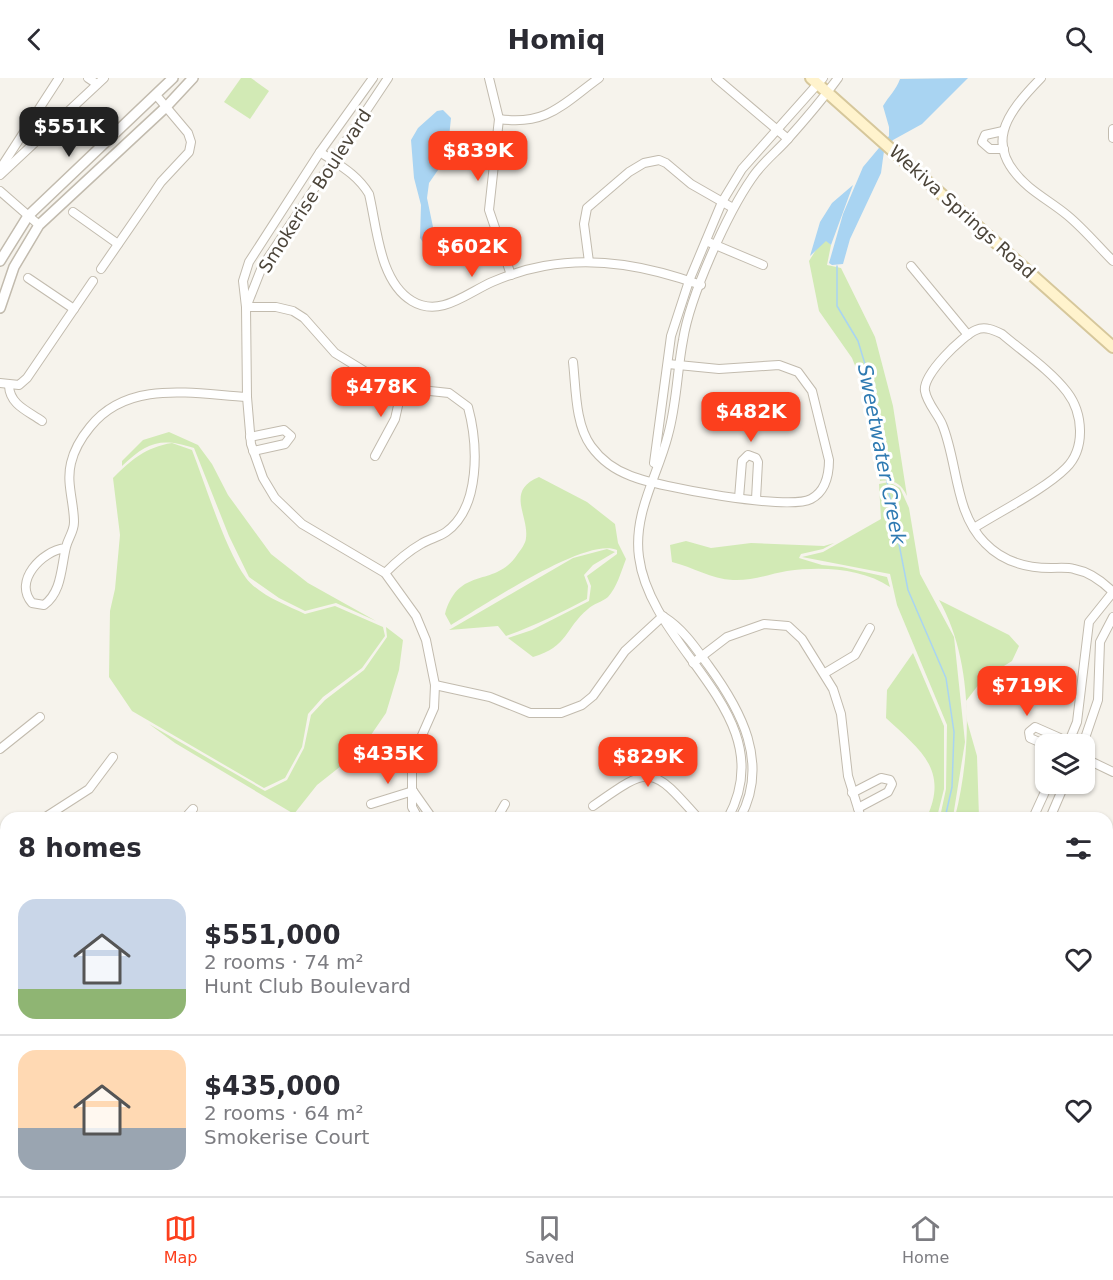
<!DOCTYPE html>
<meta charset="utf-8">
<style>
:root{--surface:#fff;--page:#f7f7f7;--text:#2b2b33;--muted:#7c7c81;--line:#e1e1e2;--accent:#fc3f1d}
body{margin:0;font-family:"DejaVu Sans",sans-serif;background:var(--page);color:var(--text);height:100vh;display:flex;flex-direction:column;font-size:22px;white-space:nowrap}
*{box-sizing:border-box;margin:0}
p{font-size:20px;color:var(--muted)}
.icon{flex:none;width:33px;height:33px;fill:none;stroke:currentColor;stroke-width:2;stroke-linecap:round;stroke-linejoin:round}
.map{position:relative;flex:1;overflow:hidden}
.drawer{position:absolute;left:0px;top:734px;width:1113px;height:386px;display:flex;flex-direction:column;background:var(--surface);border-radius:18px 18px 0 0;box-shadow:0 2px 4px #0004}
.drawer>*{flex:none}
.buttons{position:absolute;left:1035px;top:656px;display:grid;gap:12px}
.buttons a{display:grid;place-items:center;width:60px;height:60px;border-radius:12px;background:var(--surface);box-shadow:0 2px 4px #0004;font-size:30px}
.price{position:absolute;translate:-50% -51px;padding:0 14px;border-radius:12px;background:var(--accent);color:#fff;font-size:20px;line-height:39px;filter:drop-shadow(0 2px 3px #0008)}
.price::after{content:'';position:absolute;left:50%;top:36px;width:18px;height:14px;margin-left:-9px;background:inherit;clip-path:polygon(0 0,100% 0,50% 100%)}
.price.selected{background:#222;color:#fff}
ul{padding:0;list-style:none}
li{display:flex;align-items:center;gap:18px;height:150px;padding:0 18px}
li+li{border-top:2px solid var(--line)}
li span{display:grid;place-items:center;flex:none;width:168px;height:120px;border-radius:18px;color:#555}
li>.icon{margin-inline-start:auto}
span .icon{width:72px;height:72px;fill:#fffc;stroke-width:1}
li b{font-size:26px}
h2{display:flex;justify-content:space-between;align-items:center;height:72px;padding:0 18px;font-size:26px}
header{display:flex;justify-content:space-between;align-items:center;height:78px;padding:0 18px;background:var(--surface);font-size:27px;font-weight:600}
.menu{display:flex;justify-content:space-around;align-items:center;height:84px;border-top:2px solid var(--line);background:var(--surface);font-size:16px;color:var(--muted)}
.menu a{display:grid;justify-items:center;gap:3px}
.menu .selected{color:var(--accent)}
.map>svg:first-child{display:block}
</style>
<header><svg class="icon" aria-label="back" viewBox="0 0 24 24"><path d="M15 5l-7 7 7 7"/></svg>Homiq<svg class="icon" aria-label="search" viewBox="0 0 24 24"><circle cx="10" cy="10" r="6"/><path d="M15 15l6 6"/></svg></header>
<div class="map">
<svg width="1113" height="1118" viewBox="0 0 1113 1118">
<rect width="100%" height="100%" fill="#f6f3ec"/>
<!-- green -->
<g fill="#d2eab5">
<polygon points="241,0 251,0 269,13 250,41 224,24"/>
<path d="M826,162L831,167L827,187L841,190L875,259L893,328L907,418C901,405 893,401 880,403L870,325L852,280L819,233L809,183L819,167Z"/>
<path d="M169,354L198,367L212,386L228,417L271,476L308,505L376,543L336,525L305,533L279,520L249,499L229,458L194,370C161,359 147,364 122,388V383L143,362Z"/>
<path d="M172,365L192,372C206,408 225,471 246,500C259,517 286,527 305,536L335,528L383,549L385,558L362,590L323,619L308,636L302,669L285,700L264,710L132,633L109,599L110,533L115,511L120,457L113,400C131,382 146,369 172,365Z"/>
<path d="M539,399L587,424L615,446L618,465L626,481C621,494 617,509 608,519C602,524 593,526 588,531C565,550 568,569 533,579L508,560L532,552L589,523L591,508L587,498L617,476V472C586,458 482,529 451,547L445,536C459,487 494,511 517,477C520,473 526,465 526,460C529,437 505,413 539,399Z"/>
<polygon points="889,404 900,410 909,430 920,496 954,559 965,664 953,739 940,739 946,711 947,647 897,527 890,496 802,479 823,474 881,441 879,406"/>
<path d="M686,463L711,470L751,465L824,468L834,465L823,471L801,476L799,480L822,487L842,489L887,499L890,509C862,490 821,488 787,493C770,496 751,503 733,502C711,501 693,489 672,484L670,467Z"/>
<path d="M607,471L615,474L593,487L584,497L588,508L587,521C561,535 534,548 506,558L498,548L449,552L573,480Z"/>
<path d="M939,522L1009,557L1019,568L1012,583L983,601L966,623L967,643L977,678L979,739H955C972,673 974,583 939,522Z"/>
<polygon points="386,549 403,562 399,592 386,635 360,673 317,707 294,736 175,665 149,646 265,713 287,702 304,670 311,637 325,622 364,592 387,559"/>
<path d="M913,575L944,648V711L937,739H927C949,691 919,671 886,640L887,612Z"/>
<polygon points="0,796 6,800 6,917 0,912"/>
<polygon points="6,927 6,1026 0,1031 0,939"/>
<polygon points="790,1113 846,1113 844,1118 787,1118"/>
<polygon points="849,1113 913,1113 912,1118 847,1118"/>
</g>
<!-- water -->
<g fill="#a9d4f2">
<path d="M968,0L922,46L893,62L884,73L881,95L850,161L843,186L832,187L829,185L843,136L863,89L889,58V49L883,28C889,18 896,12 900,1Z"/>
<polygon points="443,32 451,40 447,79 429,105 427,120 433,149 450,170 444,178 430,174 420,160 421,127 414,100 411,62 418,50 437,33"/>
<polygon points="853,107 831,167 826,163 810,178 820,144 832,125"/>
<polygon points="495,1113 581,1113 583,1118 503,1118"/>
</g>
<g fill="none" stroke-linecap="round" stroke-linejoin="round">
<!-- stream -->
<g stroke="#a9d4f2" stroke-width="1.5">
<polyline points="837,188 837,228 858,263 871,306 889,415 908,512 946,600 954,654 952,709 945,740"/>
<polyline points="871,1118 874,1113"/>
</g>
<defs>
<g id="minor">
<polyline points="88,0 97,6"/>
<polyline points="373,0 320,74 249,184 243,203 246,229 247,319 251,366 263,400 275,420 302,446 385,495 416,538 426,562 435,607 434,630 412,680 412,729 418,740"/>
<polyline points="489,0 499,41 489,132 511,197"/>
<polyline points="716,0 788,61"/>
<path d="M1041,0C1006,36 981,68 1029,109C1041,119 1055,127 1067,137C1083,150 1098,168 1113,183"/>
<path d="M499,41C547,48 563,26 599,0"/>
<polyline points="1113,51 1113,60"/>
<polyline points="1003,53 985,57 982,64 990,71 1004,71"/>
<path d="M320,74C339,87 357,96 369,116C377,149 379,203 412,223C440,240 467,215 492,204C508,197 527,191 544,188C598,178 650,189 701,207"/>
<polyline points="0,91 59,0"/>
<polyline points="0,97 104,0"/>
<polyline points="0,113 39,147"/>
<polyline points="73,134 118,166"/>
<polyline points="706,163 763,187"/>
<polyline points="589,184 584,146 587,130 629,94 644,85 659,82 666,85 691,106 733,130"/>
<polyline points="911,188 968,257"/>
<polyline points="101,191 161,104 189,74 191,64 188,55 156,17"/>
<polyline points="28,200 74,231"/>
<polyline points="247,227 262,189 388,0"/>
<path d="M246,229H276L293,233L304,240L335,275L374,299L402,310L449,315L468,329C478,366 481,429 446,454C439,459 429,461 421,466C407,474 396,484 385,495"/>
<path d="M573,284C576,310 575,346 591,368C601,382 615,392 631,398C658,409 788,433 811,421C826,413 829,397 829,382L812,313L798,294L779,287L719,291L668,286"/>
<polyline points="0,305 19,307 27,300 93,203"/>
<path d="M9,308C10,327 28,333 42,343"/>
<polyline points="250,359 284,352 291,358 285,366 253,373"/>
<polyline points="375,378 395,341 402,310"/>
<polyline points="654,385 671,258 689,203 722,124 742,91 823,0"/>
<polyline points="739,420 742,383 748,377 756,380 758,384 756,421"/>
<path d="M974,450C1001,433 1045,411 1066,390C1086,370 1083,335 1067,314C1050,292 1023,274 1002,256C994,252 985,248 976,252C962,258 922,297 925,313C927,325 937,335 942,346C958,384 954,434 985,465C1003,484 1027,490 1051,490C1059,490 1067,489 1074,491C1090,494 1102,503 1113,514"/>
<path d="M65,470C42,473 13,503 32,525L44,527C62,514 61,489 66,469C68,460 74,454 74,444C74,424 66,405 71,385C74,372 81,360 90,349C128,301 193,316 247,319"/>
<path d="M664,539C683,551 695,569 708,587C741,632 770,685 740,740"/>
<polyline points="693,585 727,559 764,546 788,548 802,561 833,611 841,636 848,698 861,740"/>
<polyline points="825,595 855,577 870,550"/>
<polyline points="435,607 490,619 530,635 561,635 582,627 593,618 625,573 663,538"/>
<polyline points="1068,666 1077,644 1089,544 1113,514"/>
<polyline points="1083,666 1098,622 1100,564 1113,539"/>
<polyline points="1046,667 1030,660 1029,654 1035,649 1060,660 1063,666"/>
<polyline points="0,671 40,639"/>
<polyline points="1084,680 1113,694"/>
<polyline points="413,713 432,740"/>
<polyline points="852,715 881,700 890,702 892,706 888,714 858,730"/>
<polyline points="371,726 413,713"/>
<path d="M593,728C651,687 651,687 698,740"/>
<polyline points="44,740 89,711 113,679"/>
<polyline points="185,740 193,731"/>
<polyline points="497,740 505,726"/>
<path d="M728,740C784,637 651,573 639,479C633,435 658,397 668,357C677,325 677,293 683,262C690,218 727,136 752,100C761,86 775,75 786,63C804,43 822,22 838,0"/>
<polyline points="1033,740 1049,705"/>
<polyline points="1050,740 1065,705"/>
<polyline points="1107,833 1113,837"/>
<polyline points="1107,858 1113,863"/>
<polyline points="1107,929 1113,921"/>
<polyline points="1107,1090 1113,1083"/>
<polyline points="0,1095 6,1097"/>
<polyline points="31,1118 32,1113"/>
<polyline points="343,1118 346,1113"/>
<polyline points="1087,1118 1091,1113"/>
</g>
<g id="tertiary">
<polyline points="0,183 28,138 173,0"/>
<polyline points="0,230 14,189 39,147 166,29 193,0"/>
<polyline points="0,775 6,778"/>
<polyline points="97,1118 99,1113"/>
</g>
<polyline id="secondary" points="811,0 1113,269"/>
</defs>
<!-- minor casing -->
<use href="#minor" stroke="#c2bbae" stroke-width="10"/>
<!-- tertiary casing -->
<use href="#tertiary" stroke="#c2bbae" stroke-width="12"/>
<!-- secondary casing -->
<use href="#secondary" stroke="#d6c79b" stroke-width="14"/>
<!-- minor -->
<use href="#minor" stroke="#fff" stroke-width="8"/>
<!-- tertiary -->
<use href="#tertiary" stroke="#fff" stroke-width="9"/>
<!-- secondary -->
<use href="#secondary" stroke="#fff3cd" stroke-width="10"/>
</g>
<g text-anchor="middle" stroke-width="6" stroke-linejoin="round" paint-order="stroke">
<!-- street labels -->
<g font-size="18" fill="#4b4439" stroke="#fff">
<text transform="translate(315 113) rotate(-57)" y="6">Smokerise Boulevard</text>
<text transform="translate(962 134) rotate(42)" y="6">Wekiva Springs Road</text>
</g>
<!-- water labels -->
<g font-size="20" font-style="italic" fill="#2e7ab2" stroke="#fff">
<text transform="translate(882 376) rotate(79)" y="7">Sweetwater Creek</text>
</g>
</g>
</svg>
<div class="buttons">
<a><svg class="icon" aria-label="layers" viewBox="0 0 24 24"><path d="M12 4l9 5-9 5-9-5zM3 14l9 5 9-5"/></svg></a>
</div>
<b class="price selected" style="left:69px;top:80px">$551K</b>
<b class="price" style="left:478px;top:104px">$839K</b>
<b class="price" style="left:472px;top:200px">$602K</b>
<b class="price" style="left:381px;top:340px">$478K</b>
<b class="price" style="left:751px;top:365px">$482K</b>
<b class="price" style="left:1027px;top:639px">$719K</b>
<b class="price" style="left:388px;top:707px">$435K</b>
<b class="price" style="left:648px;top:710px">$829K</b>
<section class="drawer">
<h2>8 homes<svg class="icon" aria-label="filters" viewBox="0 0 24 24"><path d="M4 7h16M4 17h16"/><circle cx="9" cy="7" r="2"/><circle cx="15" cy="17" r="2"/></svg></h2>
<ul>
<li><span style="background:linear-gradient(#c9d6e8 75%,#8fb573 0)"><svg class="icon" aria-label="home" viewBox="0 0 24 24"><path d="M3 11l9-7 9 7M6 9v11h12V9"/></svg></span><div><b>$551,000</b><p>2 rooms · 74 m²</p><p>Hunt Club Boulevard</p></div><svg class="icon" aria-label="heart" viewBox="0 0 24 24"><path d="M12 20l-8-8c-3-5 5-10 8-4 3-6 11-1 8 4z"/></svg></li>
<li><span style="background:linear-gradient(#ffd9b3 65%,#9aa5b1 0)"><svg class="icon" aria-label="home" viewBox="0 0 24 24"><path d="M3 11l9-7 9 7M6 9v11h12V9"/></svg></span><div><b>$435,000</b><p>2 rooms · 64 m²</p><p>Smokerise Court</p></div><svg class="icon" aria-label="heart" viewBox="0 0 24 24"><path d="M12 20l-8-8c-3-5 5-10 8-4 3-6 11-1 8 4z"/></svg></li>
</ul>
</section>
</div>
<nav class="menu">
<a class="selected"><svg class="icon" aria-label="map" viewBox="0 0 24 24"><path d="M3 6l6-2 6 2 6-2v14l-6 2-6-2-6 2zM9 4v14M15 6v14"/></svg>Map</a>
<a><svg class="icon" aria-label="saved" viewBox="0 0 24 24"><path d="M7 4h10v16l-5-4-5 4z"/></svg>Saved</a>
<a><svg class="icon" aria-label="home" viewBox="0 0 24 24"><path d="M3 11l9-7 9 7M6 9v11h12V9"/></svg>Home</a>
</nav>
